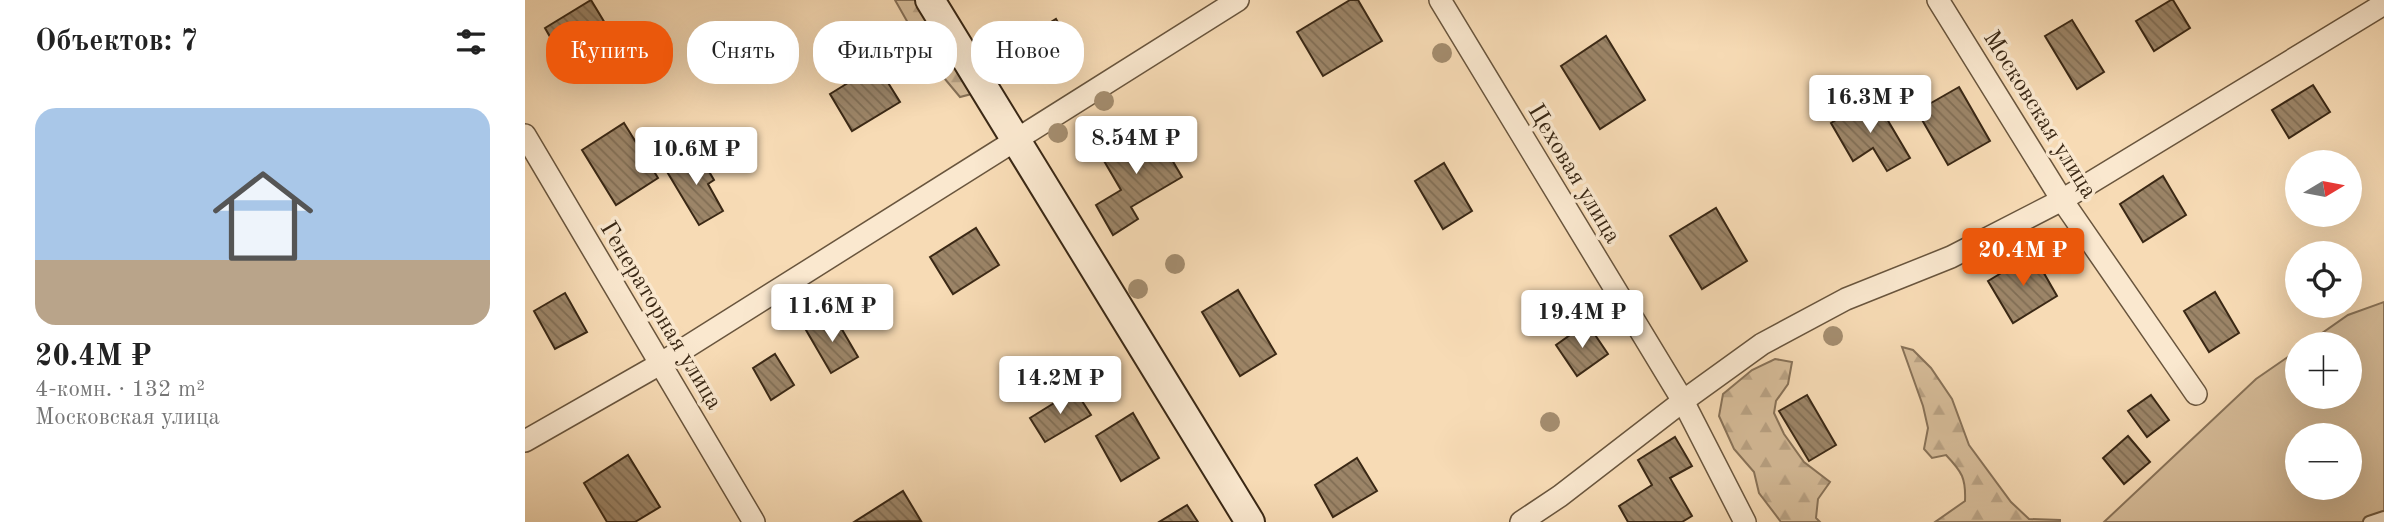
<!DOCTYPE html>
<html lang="ru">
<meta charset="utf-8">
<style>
:root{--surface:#fff;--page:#f6f6f6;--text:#222;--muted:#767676;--accent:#ea580c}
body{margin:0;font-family:"Old Standard TT",serif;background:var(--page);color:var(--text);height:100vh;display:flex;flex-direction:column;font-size:26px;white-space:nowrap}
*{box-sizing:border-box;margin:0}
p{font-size:23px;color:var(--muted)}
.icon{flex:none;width:38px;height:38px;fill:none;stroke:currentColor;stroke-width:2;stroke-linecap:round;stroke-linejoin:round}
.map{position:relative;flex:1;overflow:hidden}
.panel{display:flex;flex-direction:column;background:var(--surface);width:525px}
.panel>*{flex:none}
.guide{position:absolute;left:21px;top:21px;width:665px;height:63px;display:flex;gap:14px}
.needle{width:46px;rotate:80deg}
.fabs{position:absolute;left:1760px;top:150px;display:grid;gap:14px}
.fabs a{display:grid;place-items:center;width:77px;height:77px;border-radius:50%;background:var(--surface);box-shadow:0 7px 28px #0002;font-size:35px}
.price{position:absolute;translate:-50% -60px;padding:0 16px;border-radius:7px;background:#fff;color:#222;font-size:23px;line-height:46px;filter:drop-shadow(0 2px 4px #0008)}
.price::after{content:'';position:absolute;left:50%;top:42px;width:21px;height:16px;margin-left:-10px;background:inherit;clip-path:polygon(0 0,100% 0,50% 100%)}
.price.current{background:var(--accent);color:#fff}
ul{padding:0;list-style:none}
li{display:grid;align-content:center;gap:14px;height:371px;padding:0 35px}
li span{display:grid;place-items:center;height:217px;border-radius:21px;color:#555}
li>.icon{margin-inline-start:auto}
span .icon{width:126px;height:126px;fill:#fffc;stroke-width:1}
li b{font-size:30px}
h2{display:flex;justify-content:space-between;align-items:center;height:84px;padding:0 35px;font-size:30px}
.pill{padding:0 24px;border-radius:28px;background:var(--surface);box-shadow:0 7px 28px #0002;font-size:24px;line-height:63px}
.pill.current{background:var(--accent);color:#fff}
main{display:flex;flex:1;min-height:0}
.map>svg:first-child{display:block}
</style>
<main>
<section class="panel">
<h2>Объектов: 7<svg class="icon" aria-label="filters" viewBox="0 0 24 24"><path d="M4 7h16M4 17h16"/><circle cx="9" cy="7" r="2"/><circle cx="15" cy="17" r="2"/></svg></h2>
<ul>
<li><span style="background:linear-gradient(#a9c7e8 70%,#b9a48a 0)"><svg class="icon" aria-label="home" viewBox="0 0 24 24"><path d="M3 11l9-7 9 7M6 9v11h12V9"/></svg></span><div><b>20.4M ₽</b><p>4-комн. · 132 m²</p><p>Московская улица</p></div></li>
</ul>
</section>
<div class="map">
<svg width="1859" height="522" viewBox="0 0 1859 522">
<defs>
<pattern id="forest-firs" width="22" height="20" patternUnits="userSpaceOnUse" patternTransform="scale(1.75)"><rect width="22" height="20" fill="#d7bd9a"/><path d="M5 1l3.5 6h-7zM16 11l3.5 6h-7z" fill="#b9a284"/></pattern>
<pattern id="building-back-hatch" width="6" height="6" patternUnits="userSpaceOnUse" patternTransform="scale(1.75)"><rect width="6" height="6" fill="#9c8568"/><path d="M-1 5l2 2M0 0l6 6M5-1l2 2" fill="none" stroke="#806d54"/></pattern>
</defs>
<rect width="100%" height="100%" fill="#f7dbb5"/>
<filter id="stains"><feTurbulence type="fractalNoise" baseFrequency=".00286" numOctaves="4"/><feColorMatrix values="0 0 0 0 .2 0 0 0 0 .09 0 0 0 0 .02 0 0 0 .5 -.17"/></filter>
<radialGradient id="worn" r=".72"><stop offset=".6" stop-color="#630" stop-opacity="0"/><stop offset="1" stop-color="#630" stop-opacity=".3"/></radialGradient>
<!-- forest -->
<g fill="url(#forest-firs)" stroke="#887258" stroke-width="2">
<polygon points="370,0 396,0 450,93 435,97 404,60"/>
<path d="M1377,347L1388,350L1406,368L1427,399L1444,445L1486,502L1504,519L1535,520V522H1410L1440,501C1441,478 1437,472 1421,455L1407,458L1399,449L1403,428L1398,406Z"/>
<polygon points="1250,359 1267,362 1263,384 1251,401 1249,413 1259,434 1279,462 1305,482 1293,499 1291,518 1295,522 1256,522 1234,493 1229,472 1209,449 1194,416 1198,394 1227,370"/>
</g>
<!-- green -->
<path fill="#d7bd9a" stroke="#887258" stroke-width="2" fill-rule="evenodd" d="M1859,302V522H1579L1731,379L1773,350V397H1825V345H1780L1823,315ZM1773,436H1825V488H1773Z"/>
<!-- building -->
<g fill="url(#building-back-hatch)" stroke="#3a2815" stroke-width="2">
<polygon points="66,0 95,48 48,77 20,28"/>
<polygon points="825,0 833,0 857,41 798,76 772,32"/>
<polygon points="1646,0 1648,0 1665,28 1629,51 1611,21"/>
<polygon points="531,19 550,51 527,65 508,33"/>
<polygon points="1547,20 1579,72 1552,89 1520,36"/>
<polygon points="1081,36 1120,100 1075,129 1036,66"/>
<polygon points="352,65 375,102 327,131 305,94"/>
<polygon points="1788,85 1805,112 1764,138 1747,110"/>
<polygon points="1434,87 1465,141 1423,165 1392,111"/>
<polygon points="1349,97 1385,158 1362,171 1348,148 1328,161 1306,123"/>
<polygon points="99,123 133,178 91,205 57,150"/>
<polygon points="626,124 657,177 606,207 613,219 588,235 571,205 596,190 575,154"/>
<polygon points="172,151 189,180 183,184 198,211 174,225 141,170"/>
<polygon points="919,163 947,211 918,229 890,181"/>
<polygon points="1638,176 1661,215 1618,242 1595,204"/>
<polygon points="1191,208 1222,261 1177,289 1145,236"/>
<polygon points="451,228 474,265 428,294 405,257"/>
<polygon points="1508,254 1532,296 1488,323 1463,281"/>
<polygon points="713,290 751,354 715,376 677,312"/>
<polygon points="1690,292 1714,333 1684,352 1659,311"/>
<polygon points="40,293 62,332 30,349 9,311"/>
<polygon points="308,314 333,357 306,373 281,330"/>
<polygon points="1062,323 1083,354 1052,376 1031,345"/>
<polygon points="250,354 269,385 246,400 228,368"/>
<polygon points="550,390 566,415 520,442 505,418"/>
<polygon points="1282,395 1311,445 1284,461 1254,411"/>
<polygon points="1626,395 1644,420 1622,437 1603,411"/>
<polygon points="608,413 634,458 596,481 571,436"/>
<polygon points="1603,436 1625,462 1599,484 1578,458"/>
<polygon points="1150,437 1167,466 1145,478 1167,516 1157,522 1103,522 1094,506 1127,485 1113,460"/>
<polygon points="103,455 135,507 110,522 82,522 59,483"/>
<polygon points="832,458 852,491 808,517 790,485"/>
<polygon points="378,491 396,521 329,522"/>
<polygon points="662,505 673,522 634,522"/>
</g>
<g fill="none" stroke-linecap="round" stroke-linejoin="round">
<defs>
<polyline id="lane" points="1844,522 1859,517"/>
<g id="street">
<polyline points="915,0 1158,401 1220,522"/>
<polyline points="1413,0 1537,200 1671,394"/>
<polyline points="0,135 229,522"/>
<polyline points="0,441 135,364 713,0"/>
<polyline points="996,522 1035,496 1158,401 1237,344 1321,299 1426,257 1537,200 1859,4"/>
</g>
<polyline id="secondary" points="405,0 725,522"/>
</defs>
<!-- lane casing -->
<use href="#lane" stroke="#69553d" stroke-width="14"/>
<!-- street casing -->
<use href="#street" stroke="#69553d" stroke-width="24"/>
<!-- secondary casing -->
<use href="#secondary" stroke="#3a2815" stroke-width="32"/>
<!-- lane -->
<use href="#lane" stroke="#fae8cf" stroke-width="10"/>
<!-- street -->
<use href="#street" stroke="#fae8cf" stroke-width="21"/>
<!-- secondary -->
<use href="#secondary" stroke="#fae8cf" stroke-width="28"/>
</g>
<!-- trees -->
<g fill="#a48d6f">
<circle cx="917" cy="53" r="10"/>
<circle cx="579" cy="101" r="10"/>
<circle cx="533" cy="133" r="10"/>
<circle cx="650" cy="264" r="10"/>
<circle cx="613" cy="289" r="10"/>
<circle cx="1308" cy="336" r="10"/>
<circle cx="1025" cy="422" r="10"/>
</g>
<g text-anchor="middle" stroke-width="7" stroke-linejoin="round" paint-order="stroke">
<!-- street labels -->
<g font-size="24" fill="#3a2815" stroke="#fae8cf">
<text transform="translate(1516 114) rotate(58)" y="8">Московская улица</text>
<text transform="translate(1050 173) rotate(59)" y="8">Цеховая улица</text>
<text transform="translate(137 315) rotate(59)" y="8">Генераторная улица</text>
</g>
</g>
<rect width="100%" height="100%" filter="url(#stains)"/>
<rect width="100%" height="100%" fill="url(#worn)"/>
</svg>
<div class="fabs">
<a><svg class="needle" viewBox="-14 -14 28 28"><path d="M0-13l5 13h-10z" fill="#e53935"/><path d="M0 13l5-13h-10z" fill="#767676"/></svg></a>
<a><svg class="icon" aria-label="locate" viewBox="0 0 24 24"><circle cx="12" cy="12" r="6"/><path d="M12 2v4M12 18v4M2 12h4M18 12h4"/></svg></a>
<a>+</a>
<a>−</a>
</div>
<b class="price" style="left:1345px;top:135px">16.3M ₽</b>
<b class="price" style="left:611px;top:176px">8.54M ₽</b>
<b class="price" style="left:171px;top:187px">10.6M ₽</b>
<b class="price current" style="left:1498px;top:288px">20.4M ₽</b>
<b class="price" style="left:307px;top:344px">11.6M ₽</b>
<b class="price" style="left:1057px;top:350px">19.4M ₽</b>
<b class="price" style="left:535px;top:416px">14.2M ₽</b>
<div class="guide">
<a class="pill current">Купить</a>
<a class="pill">Снять</a>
<a class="pill">Фильтры</a>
<a class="pill">Новое</a>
</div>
</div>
</main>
